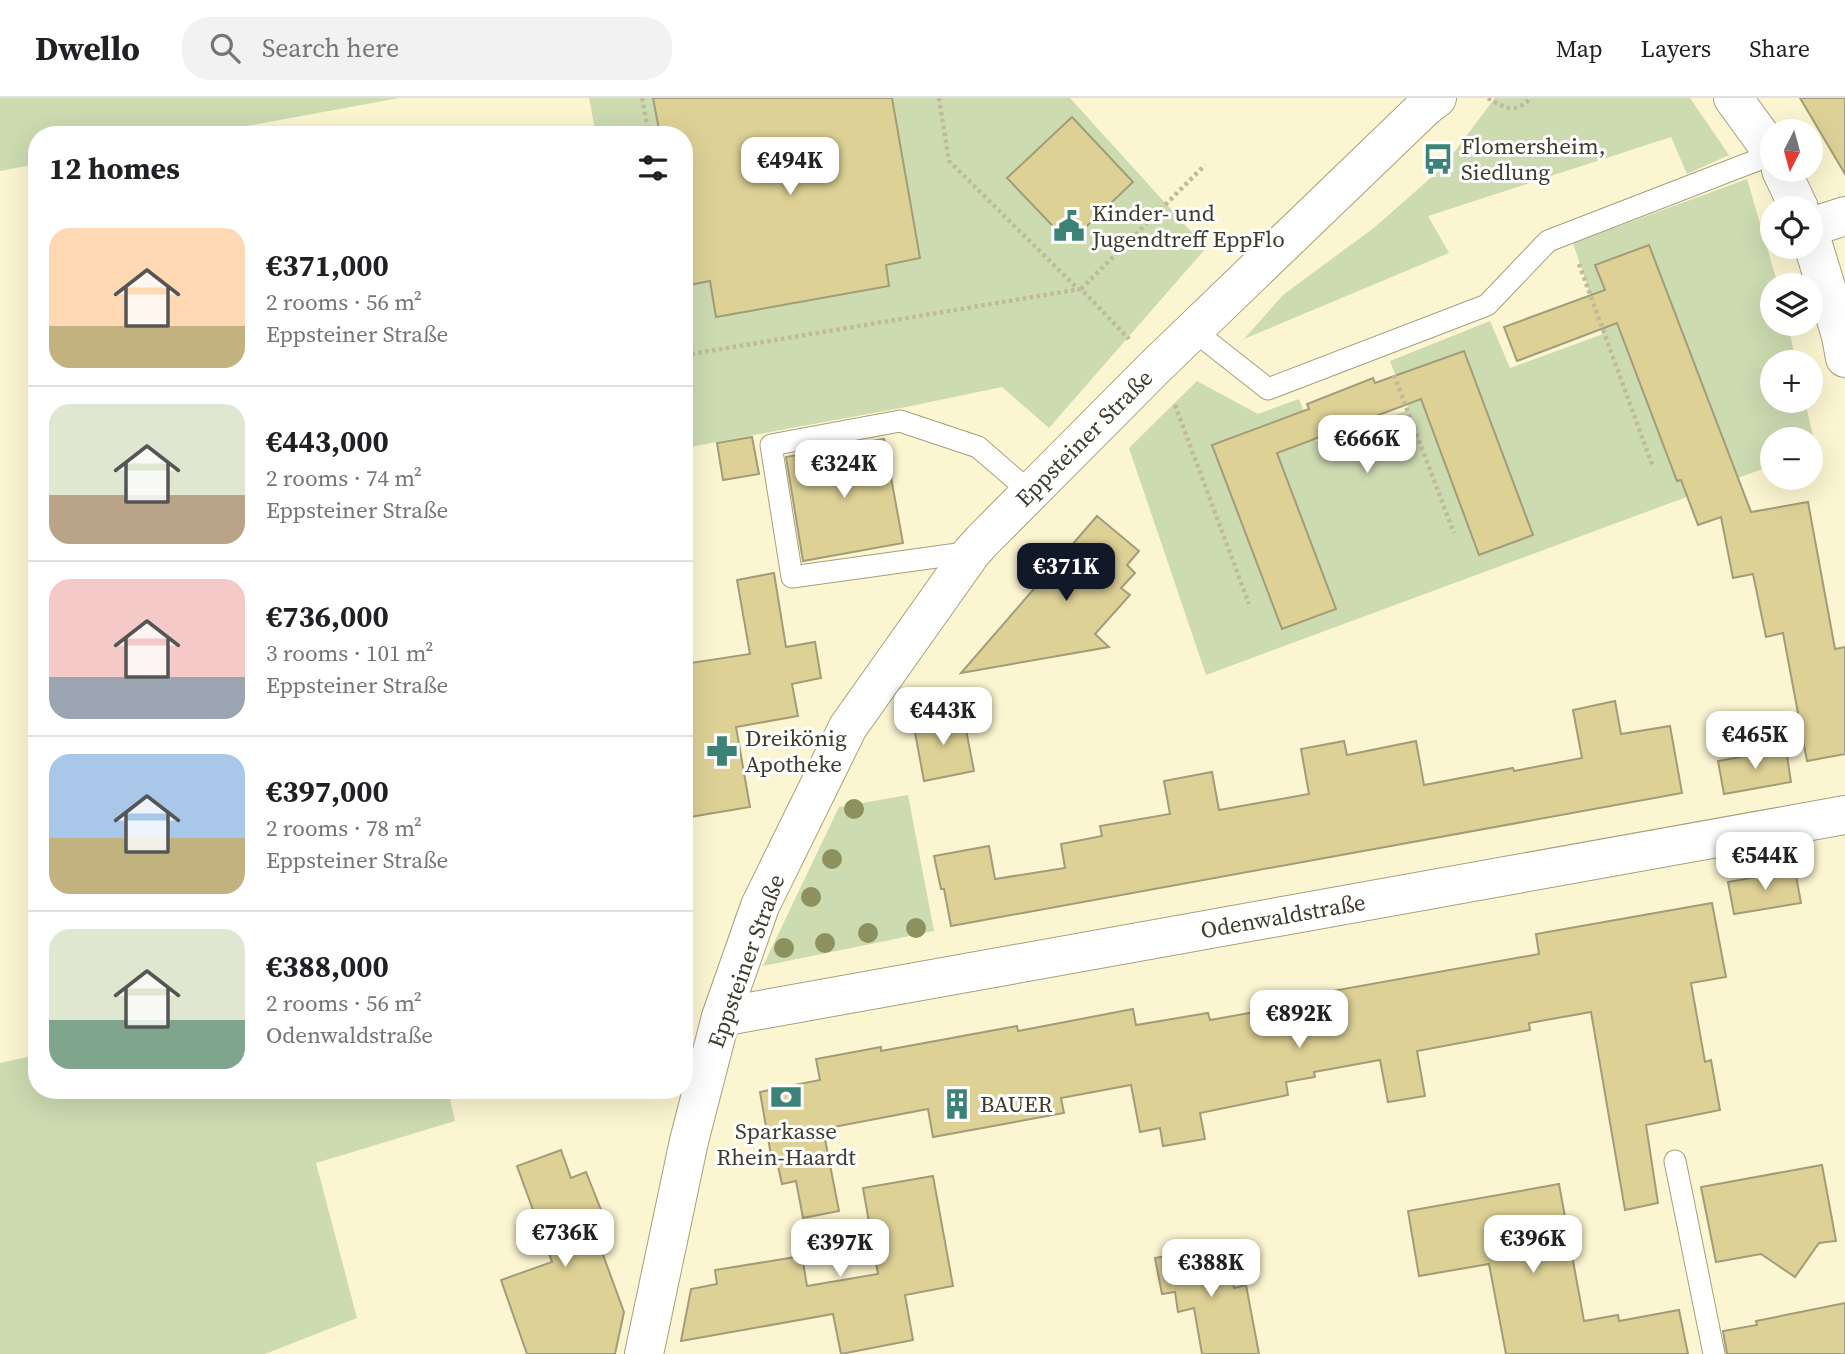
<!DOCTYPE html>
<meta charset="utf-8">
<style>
:root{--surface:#fff;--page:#f2f2f2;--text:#202124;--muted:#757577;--line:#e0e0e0;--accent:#111827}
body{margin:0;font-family:"Source Serif 4",serif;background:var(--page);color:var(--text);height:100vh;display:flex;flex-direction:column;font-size:26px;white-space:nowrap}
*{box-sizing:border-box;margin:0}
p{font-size:23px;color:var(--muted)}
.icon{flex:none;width:38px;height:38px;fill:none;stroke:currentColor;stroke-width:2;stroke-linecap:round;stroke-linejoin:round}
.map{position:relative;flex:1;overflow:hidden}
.sheet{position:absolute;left:28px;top:28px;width:665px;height:973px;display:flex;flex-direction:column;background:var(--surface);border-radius:28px;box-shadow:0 7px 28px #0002}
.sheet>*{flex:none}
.needle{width:46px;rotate:186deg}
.controls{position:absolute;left:1760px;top:21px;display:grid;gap:14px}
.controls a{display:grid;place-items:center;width:63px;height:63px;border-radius:50%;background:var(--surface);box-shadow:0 7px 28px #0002;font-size:35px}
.price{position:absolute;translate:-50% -60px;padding:0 16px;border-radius:14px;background:#fff;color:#222;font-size:23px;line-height:46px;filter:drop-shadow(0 2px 4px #0008)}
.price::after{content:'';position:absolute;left:50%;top:42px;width:21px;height:16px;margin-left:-10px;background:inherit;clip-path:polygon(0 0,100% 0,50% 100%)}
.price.current{background:var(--accent);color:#fff}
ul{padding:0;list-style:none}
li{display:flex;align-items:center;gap:21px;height:175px;padding:0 21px}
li+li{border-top:2px solid var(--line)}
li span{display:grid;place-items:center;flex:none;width:196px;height:140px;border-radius:21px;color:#555}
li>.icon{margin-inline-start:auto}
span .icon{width:84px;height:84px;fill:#fffc;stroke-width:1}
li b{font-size:30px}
h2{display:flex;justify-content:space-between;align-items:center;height:84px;padding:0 21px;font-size:30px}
header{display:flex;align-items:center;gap:42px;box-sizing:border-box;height:98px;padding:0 35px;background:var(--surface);border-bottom:2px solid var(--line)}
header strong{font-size:33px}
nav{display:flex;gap:38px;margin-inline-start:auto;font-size:24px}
.search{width:490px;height:63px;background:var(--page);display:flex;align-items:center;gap:18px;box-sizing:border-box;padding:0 24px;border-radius:28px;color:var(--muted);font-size:26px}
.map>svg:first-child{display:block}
</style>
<header>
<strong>Dwello</strong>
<div class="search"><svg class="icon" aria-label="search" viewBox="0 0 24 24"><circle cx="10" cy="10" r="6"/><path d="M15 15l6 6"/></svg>Search here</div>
<nav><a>Map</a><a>Layers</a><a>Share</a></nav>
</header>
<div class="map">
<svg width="1845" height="1256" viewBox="0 0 1845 1256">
<rect width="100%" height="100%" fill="#fcf5d1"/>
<!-- green -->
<g fill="#cddbb1">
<polygon points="0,0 399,0 198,37 37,37 37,66 0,73"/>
<polygon points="589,0 1070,0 1206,150 1049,330 1002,289 906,309 684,350 684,37 596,37"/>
<polygon points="1495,0 1690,0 1729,57 1687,76 1671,39 1428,118 1449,155 1244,241 1283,197 1375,129 1443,69"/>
<polygon points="1747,81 1778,187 1773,187 1773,226 1788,226 1796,264 1773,264 1773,303 1805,303 1816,351 1811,353 1811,341 1773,341 1773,367 1206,577 1129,350 1197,283 1258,316 1299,301 1316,344 1409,312 1390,263 1490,223 1510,270 1603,236 1573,145"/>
<polygon points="908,697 934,833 763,868 839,709"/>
<polygon points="37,957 37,992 448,992 455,1023 316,1065 357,1220 265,1256 0,1256 0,965"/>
</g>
<!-- building -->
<g fill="#ddd196" stroke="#a29c7a" stroke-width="2">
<polygon points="653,0 892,0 920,160 886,167 889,188 716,219 710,183 684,188 684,37 660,37"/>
<polygon points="1800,0 1845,0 1845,76"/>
<polygon points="1072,19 1133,84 1069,145 1007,80"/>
<polygon points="1649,147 1751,414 1808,404 1835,551 1845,549 1845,656 1807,663 1783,535 1766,539 1753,476 1733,480 1721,419 1698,427 1681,382 1677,383 1617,225 1517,263 1504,229 1605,192 1595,167"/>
<polygon points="1464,253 1533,437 1479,457 1421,301 1277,355 1336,511 1282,531 1212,347 1309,311 1307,306 1373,280 1375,285"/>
<polygon points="752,339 759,376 723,382 717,345"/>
<polygon points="884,341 903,445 803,463 786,359"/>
<polygon points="1097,418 1139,453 1127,467 1135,475 1121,490 1130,497 1095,536 1109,549 961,575"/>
<polygon points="774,475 786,549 815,544 821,580 792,586 798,618 736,629 750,709 684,720 684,566 750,556 737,482"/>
<polygon points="1615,603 1621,636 1670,628 1682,695 951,828 944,791 941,791 934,758 989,748 995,781 1065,770 1061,746 1102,738 1100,728 1170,716 1164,683 1212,674 1219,712 1309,696 1301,651 1344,643 1347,657 1416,643 1424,687 1513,670 1514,673 1582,660 1573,612"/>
<polygon points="963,616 974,673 924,683 913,624"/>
<polygon points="1786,651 1791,684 1724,696 1718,663"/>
<polygon points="1795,772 1801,805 1734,816 1728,784"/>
<polygon points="1712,805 1726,879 1691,885 1705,964 1711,962 1720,1012 1646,1027 1658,1105 1625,1112 1591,914 1529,925 1530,932 1417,953 1425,998 1388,1004 1380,962 1314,974 1315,979 1286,984 1288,997 1200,1015 1205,1041 1163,1048 1160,1030 1140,1034 1131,987 1061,1000 1064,1015 933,1039 928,1011 823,1031 839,1113 803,1120 796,1083 782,1086 778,1068 773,1069 760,994 820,982 816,961 881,949 881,953 1017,928 1018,933 1133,911 1136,927 1208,915 1210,922 1272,911 1271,904 1539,856 1536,836"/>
<polygon points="561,1052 571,1080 586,1074 605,1122 592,1127 624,1214 615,1256 527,1256 501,1182 552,1164 517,1068"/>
<polygon points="1822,1067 1836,1143 1819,1145 1795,1179 1761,1156 1716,1164 1701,1089"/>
<polygon points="933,1078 953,1188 905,1197 913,1242 841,1256 833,1216 681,1243 691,1191 717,1186 715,1172 802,1158 807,1188 878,1176 863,1090"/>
<polygon points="1559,1086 1584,1223 1618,1217 1619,1223 1679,1212 1688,1256 1506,1256 1489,1166 1419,1178 1408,1113"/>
<polygon points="1226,1147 1234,1190 1246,1187 1259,1256 1202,1256 1194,1210 1178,1214 1175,1194 1162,1196 1155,1160"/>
<polygon points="1845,1205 1845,1256 1727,1256 1723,1233 1757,1227 1756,1223"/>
</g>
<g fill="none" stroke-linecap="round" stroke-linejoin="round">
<defs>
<g id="lane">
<polyline points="1193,232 1268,291 1487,207 1548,143 1773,56"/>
<polyline points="972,454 792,479 771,347 900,323 978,349 1030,394"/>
<polyline points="1675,1063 1714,1256"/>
</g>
<g id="street">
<polyline points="1733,0 1773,55"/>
<polyline points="1781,72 1799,110"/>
<polyline points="1811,129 1845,118"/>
<polyline points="1811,140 1841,238 1845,260"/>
<polyline points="721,919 1845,717"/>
</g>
<polyline id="secondary" points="644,1256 689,1043 721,919 760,808 848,629 972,454 982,443 1156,268 1424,10 1437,0"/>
</defs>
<!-- lane casing -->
<use href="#lane" stroke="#a69f7e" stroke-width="23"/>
<!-- street casing -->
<use href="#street" stroke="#a69f7e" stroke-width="40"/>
<!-- secondary casing -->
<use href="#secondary" stroke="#a69f7e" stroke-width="40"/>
<!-- path -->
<g stroke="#c0ba9d" stroke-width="4.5" stroke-dasharray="3.5 3.5" stroke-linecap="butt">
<polyline points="642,0 649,37"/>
<polyline points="939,0 949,63 1079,192"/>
<path d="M1488,0C1507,11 1514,16 1531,0"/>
<polyline points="1579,166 1653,369"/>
<polyline points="1081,191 1205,67"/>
<polyline points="684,222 691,256 1081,191 1129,241"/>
<polyline points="1394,277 1454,435"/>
<polyline points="1175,307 1249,506"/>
</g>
<!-- lane -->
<use href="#lane" stroke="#fff" stroke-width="21"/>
<!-- street -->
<use href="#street" stroke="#fff" stroke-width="38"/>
<!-- secondary -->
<use href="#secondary" stroke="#fff" stroke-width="38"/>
</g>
<!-- trees -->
<g fill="#8d915e">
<circle cx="854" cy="711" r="10"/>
<circle cx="832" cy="761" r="10"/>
<circle cx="811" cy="799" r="10"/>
<circle cx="916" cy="830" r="10"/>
<circle cx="868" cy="835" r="10"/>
<circle cx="825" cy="845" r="10"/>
<circle cx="784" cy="850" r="10"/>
</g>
<!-- icons -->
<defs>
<symbol id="bus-bare" viewBox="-9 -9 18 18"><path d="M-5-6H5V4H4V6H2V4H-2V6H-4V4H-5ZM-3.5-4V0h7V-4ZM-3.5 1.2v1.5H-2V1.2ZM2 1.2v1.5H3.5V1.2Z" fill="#3d8277" stroke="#fff" stroke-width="2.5" paint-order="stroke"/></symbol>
<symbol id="civic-bare" viewBox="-9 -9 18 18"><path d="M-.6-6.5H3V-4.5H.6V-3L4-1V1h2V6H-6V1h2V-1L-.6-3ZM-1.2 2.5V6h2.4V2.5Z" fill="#3d8277" stroke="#fff" stroke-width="2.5" paint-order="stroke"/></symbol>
<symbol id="pharmacy-bare" viewBox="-9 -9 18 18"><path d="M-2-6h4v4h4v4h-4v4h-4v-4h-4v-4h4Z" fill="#3d8277" stroke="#fff" stroke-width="2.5" paint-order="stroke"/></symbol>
<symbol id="bank-bare" viewBox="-9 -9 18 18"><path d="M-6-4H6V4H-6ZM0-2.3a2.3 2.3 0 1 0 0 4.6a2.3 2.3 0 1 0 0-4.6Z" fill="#3d8277" stroke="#fff" stroke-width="2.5" paint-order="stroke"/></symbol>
<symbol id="building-bare" viewBox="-9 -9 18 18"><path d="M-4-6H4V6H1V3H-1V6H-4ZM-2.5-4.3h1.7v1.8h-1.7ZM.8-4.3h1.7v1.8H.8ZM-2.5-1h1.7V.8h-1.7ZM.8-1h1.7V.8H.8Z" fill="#3d8277" stroke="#fff" stroke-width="2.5" paint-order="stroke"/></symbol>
</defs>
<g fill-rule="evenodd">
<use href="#bus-bare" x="1416" y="39" width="44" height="44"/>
<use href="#civic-bare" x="1047" y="106" width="44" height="44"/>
<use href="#pharmacy-bare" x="700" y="631" width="44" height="44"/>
<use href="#bank-bare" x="764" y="977" width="44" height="44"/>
<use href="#building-bare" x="935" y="984" width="44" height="44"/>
</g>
<g text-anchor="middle" stroke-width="6" stroke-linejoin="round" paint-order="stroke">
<!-- poi labels -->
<g font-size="23" fill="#3f3c2e" stroke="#fff" text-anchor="start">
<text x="1461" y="56">Flomersheim,<tspan x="1461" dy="26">Siedlung</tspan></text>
<text x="1092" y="123">Kinder- und<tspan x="1092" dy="26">Jugendtreff EppFlo</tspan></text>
<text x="745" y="648">Dreikönig<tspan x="745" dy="26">Apotheke</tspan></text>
<text x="980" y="1014">BAUER</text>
<text x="786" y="1041" text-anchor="middle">Sparkasse<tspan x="786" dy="26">Rhein-Haardt</tspan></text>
</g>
<!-- street labels -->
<g font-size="23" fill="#3f3c2e" stroke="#fff">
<text transform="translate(1084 340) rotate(-45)" y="8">Eppsteiner Straße</text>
<text transform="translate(1283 818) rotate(-10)" y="8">Odenwaldstraße</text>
<text transform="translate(746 863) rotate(-70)" y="8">Eppsteiner Straße</text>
</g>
</g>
</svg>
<div class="controls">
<a><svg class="needle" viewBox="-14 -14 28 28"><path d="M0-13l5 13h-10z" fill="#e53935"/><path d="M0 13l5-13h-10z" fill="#757577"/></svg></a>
<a><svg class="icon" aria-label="locate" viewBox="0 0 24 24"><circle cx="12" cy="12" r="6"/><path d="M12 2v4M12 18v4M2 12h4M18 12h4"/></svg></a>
<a><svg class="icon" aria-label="layers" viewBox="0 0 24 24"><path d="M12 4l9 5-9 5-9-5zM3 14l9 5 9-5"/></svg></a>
<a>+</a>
<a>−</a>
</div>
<b class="price" style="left:790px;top:99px">€494K</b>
<b class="price" style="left:1367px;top:377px">€666K</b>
<b class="price" style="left:844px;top:402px">€324K</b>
<b class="price current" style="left:1066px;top:505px">€371K</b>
<b class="price" style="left:943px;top:649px">€443K</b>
<b class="price" style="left:1755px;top:673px">€465K</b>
<b class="price" style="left:1765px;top:794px">€544K</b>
<b class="price" style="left:1299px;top:952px">€892K</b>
<b class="price" style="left:565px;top:1171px">€736K</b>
<b class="price" style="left:1533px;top:1177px">€396K</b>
<b class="price" style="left:840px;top:1181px">€397K</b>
<b class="price" style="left:1211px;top:1201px">€388K</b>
<section class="sheet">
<h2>12 homes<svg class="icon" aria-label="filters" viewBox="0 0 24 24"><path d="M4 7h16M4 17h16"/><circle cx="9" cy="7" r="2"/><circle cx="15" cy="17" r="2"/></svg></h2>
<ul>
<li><span style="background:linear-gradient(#ffd9b3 70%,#c2b280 0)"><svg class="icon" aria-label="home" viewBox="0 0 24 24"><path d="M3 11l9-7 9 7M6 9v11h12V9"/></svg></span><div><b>€371,000</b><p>2 rooms · 56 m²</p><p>Eppsteiner Straße</p></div></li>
<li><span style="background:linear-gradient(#dfe7d0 65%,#b9a48a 0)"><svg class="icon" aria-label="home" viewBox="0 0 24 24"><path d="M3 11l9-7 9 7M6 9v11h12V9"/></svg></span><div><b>€443,000</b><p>2 rooms · 74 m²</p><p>Eppsteiner Straße</p></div></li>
<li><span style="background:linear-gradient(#f6c9c9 70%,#9aa5b1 0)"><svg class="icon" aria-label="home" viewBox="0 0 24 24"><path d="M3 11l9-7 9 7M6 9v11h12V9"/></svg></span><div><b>€736,000</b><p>3 rooms · 101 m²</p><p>Eppsteiner Straße</p></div></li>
<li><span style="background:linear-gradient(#a9c7e8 60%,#c2b280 0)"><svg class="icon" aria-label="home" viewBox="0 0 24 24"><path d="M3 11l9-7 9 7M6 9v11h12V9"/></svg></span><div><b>€397,000</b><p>2 rooms · 78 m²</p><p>Eppsteiner Straße</p></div></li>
<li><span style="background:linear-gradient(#dfe7d0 65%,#7fa58c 0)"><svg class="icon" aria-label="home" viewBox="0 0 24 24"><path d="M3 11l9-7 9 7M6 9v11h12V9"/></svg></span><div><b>€388,000</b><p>2 rooms · 56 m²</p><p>Odenwaldstraße</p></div></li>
</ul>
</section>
</div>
